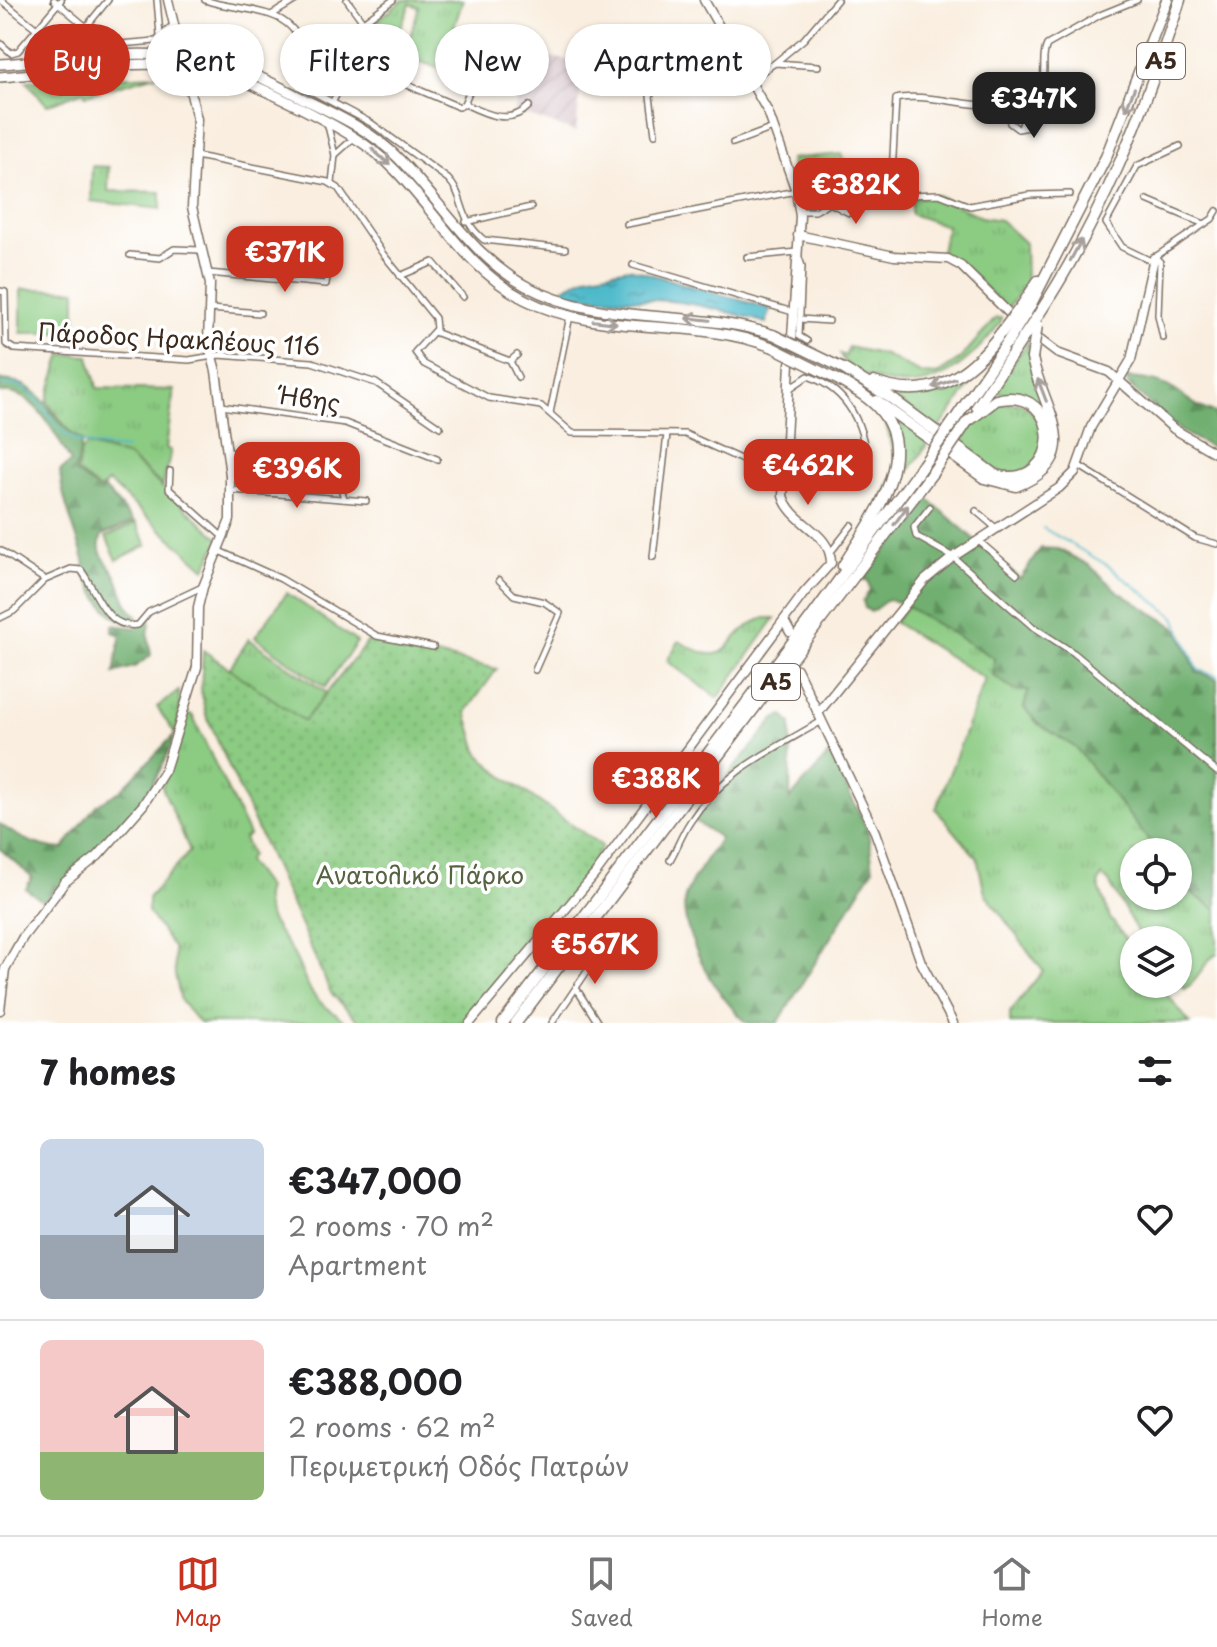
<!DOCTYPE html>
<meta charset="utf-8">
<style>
:root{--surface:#fff;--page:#f6f6f6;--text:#202124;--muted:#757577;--line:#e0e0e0;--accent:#c8321e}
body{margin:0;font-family:"Playpen Sans",sans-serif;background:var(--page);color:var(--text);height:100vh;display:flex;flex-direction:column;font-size:30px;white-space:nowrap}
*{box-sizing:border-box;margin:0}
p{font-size:26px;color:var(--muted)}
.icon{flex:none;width:44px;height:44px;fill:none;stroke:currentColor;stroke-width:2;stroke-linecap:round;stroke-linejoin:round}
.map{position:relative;height:1023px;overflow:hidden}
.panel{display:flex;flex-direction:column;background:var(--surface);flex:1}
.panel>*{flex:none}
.top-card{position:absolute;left:24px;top:24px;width:800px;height:72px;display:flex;gap:16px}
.controls{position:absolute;left:1120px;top:838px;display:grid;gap:16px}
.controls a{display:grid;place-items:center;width:72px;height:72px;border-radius:50%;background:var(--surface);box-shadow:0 2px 6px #0004;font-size:40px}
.price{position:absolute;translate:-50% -68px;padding:0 18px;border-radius:16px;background:var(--accent);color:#fff;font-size:26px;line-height:52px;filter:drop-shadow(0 2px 4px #0008)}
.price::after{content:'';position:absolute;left:50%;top:48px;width:24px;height:18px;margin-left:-12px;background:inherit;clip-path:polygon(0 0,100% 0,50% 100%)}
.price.current{background:#222;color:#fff}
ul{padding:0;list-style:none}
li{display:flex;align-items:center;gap:24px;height:200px;padding:0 40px}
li+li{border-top:2px solid var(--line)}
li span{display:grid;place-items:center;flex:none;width:224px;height:160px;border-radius:12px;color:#555}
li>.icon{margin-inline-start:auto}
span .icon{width:96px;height:96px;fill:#fffc;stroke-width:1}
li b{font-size:34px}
h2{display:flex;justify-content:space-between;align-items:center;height:96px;padding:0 40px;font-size:34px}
.tag{padding:0 28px;border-radius:36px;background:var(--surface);box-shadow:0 2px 6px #0004;font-size:28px;line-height:72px}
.tag.current{background:var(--accent);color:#fff}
.tab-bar{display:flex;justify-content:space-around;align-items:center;height:112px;border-top:2px solid var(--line);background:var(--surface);font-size:22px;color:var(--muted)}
.tab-bar a{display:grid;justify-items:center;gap:4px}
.tab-bar .current{color:var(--accent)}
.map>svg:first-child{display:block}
</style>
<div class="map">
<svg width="1217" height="1023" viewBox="0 0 1217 1023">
<defs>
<pattern id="industrial-furrows" width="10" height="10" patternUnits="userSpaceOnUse" patternTransform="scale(2)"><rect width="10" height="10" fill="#d2bec3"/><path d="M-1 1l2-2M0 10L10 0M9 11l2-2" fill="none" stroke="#b5a3a7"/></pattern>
<pattern id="grass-tufts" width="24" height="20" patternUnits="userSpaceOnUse" patternTransform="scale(2)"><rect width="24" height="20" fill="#8bcb82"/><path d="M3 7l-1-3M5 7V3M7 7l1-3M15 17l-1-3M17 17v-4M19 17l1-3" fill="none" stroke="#79ae70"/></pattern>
<pattern id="forest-firs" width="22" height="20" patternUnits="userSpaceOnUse" patternTransform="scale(2)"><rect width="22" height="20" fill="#70af70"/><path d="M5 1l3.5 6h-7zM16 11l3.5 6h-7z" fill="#5d8f5b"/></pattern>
<pattern id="park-dots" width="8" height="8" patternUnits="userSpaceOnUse" patternTransform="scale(2)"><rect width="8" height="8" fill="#8bcb82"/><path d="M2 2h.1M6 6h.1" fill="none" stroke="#79ae70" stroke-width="1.8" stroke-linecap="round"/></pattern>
<pattern id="water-ripples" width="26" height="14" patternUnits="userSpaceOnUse" patternTransform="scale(2)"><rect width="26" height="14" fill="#4ebaca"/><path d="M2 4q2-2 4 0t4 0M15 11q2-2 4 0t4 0" fill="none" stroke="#4297a3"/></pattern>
</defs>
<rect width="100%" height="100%" fill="#fff"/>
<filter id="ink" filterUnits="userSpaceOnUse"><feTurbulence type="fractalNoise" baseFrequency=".0125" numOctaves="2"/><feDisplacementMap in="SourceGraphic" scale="16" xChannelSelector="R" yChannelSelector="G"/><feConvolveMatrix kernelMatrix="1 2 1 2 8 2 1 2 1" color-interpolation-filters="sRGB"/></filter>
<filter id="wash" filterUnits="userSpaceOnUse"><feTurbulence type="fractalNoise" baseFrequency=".006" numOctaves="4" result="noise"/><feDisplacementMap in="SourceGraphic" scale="32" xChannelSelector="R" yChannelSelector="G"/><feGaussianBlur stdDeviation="1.8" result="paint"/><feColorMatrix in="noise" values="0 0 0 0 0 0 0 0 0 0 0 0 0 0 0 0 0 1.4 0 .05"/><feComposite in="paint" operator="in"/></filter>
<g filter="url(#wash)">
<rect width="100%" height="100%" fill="#f9eedf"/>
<!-- industrial -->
<polygon fill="url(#industrial-furrows)" points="535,54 583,63 576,132 514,111"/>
<!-- grass -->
<g fill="url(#grass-tufts)" stroke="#637a50" stroke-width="2">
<polygon points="403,0 463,0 440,69 404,56 419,7 410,4 397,38 369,27"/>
<polygon points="156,75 86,95 83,91 47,105 26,81"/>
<polygon points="841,154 862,199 848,211 834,202 801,208 790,159"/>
<polygon points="92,166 109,167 108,191 161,192 161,209 91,201"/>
<polygon points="936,195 981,217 1000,220 1025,243 1026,284 1007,309 962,265 940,255 947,226 911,214 911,199"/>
<path d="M996,318H1001V322C968,365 932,398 875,379C861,375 846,368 840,354L846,356L848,347L885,355L922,374L936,375L959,360Z"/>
<path d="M1008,332L938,430L884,390C946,408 972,375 1008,332Z"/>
<polygon points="1029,340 1028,350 1047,415 1025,396 994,392"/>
<polygon points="62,354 89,356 97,388 174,390 166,448 171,451 163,486 129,457 87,445 71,434 47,401"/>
<path d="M1021,403C1063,431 1039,486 995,471C983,467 970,454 959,446L977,418L991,405Z"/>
<polygon points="881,407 930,441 868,529 898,467"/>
<path d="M907,606L995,658L1029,691L1024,708C1040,726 1061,733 1078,750C1108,780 1132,818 1158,852H1134V896H1178V878L1186,889L1217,910V954C1203,961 1201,979 1185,989L1178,982V940H1142L1109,882L1102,876L1098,884L1110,918L1134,950V984H1159L1190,1023H1010V1012L1043,971L985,893L977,858L936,809L985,679L894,622Z"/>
<path d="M765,618H775L718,698L667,661L679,641C738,675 718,634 765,618Z"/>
<polygon points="249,639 327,693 304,721 229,669"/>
<polygon points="179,691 180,712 175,734 157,707"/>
<path d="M186,715H192L249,835L244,838L251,855L247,861L267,888C257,913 283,935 294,955C303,971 304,985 317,999C326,1009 337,1013 346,1023H199L181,1001L175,975L174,949L148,912V898L190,851L162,787Z"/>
</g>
<!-- forest -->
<g fill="url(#forest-firs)" stroke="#566c47" stroke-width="2">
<path d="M1127,378C1142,379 1157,380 1171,388C1187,397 1195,408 1215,413L1217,440L1212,448L1182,432L1128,385Z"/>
<path d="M0,380C47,381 49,423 82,440L76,473L101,491L104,488L134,522L102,535C94,554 108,561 116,576C123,590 124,607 138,616L134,624C106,621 95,592 82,570L85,564C77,533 62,503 60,471L71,462C56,436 35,388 0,393Z"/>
<path d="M927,498L1020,579L1041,548L1058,549L1089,565L1116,590L1178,629L1197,672L1217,679V910C1188,890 1178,889 1178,852H1158L1076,748L1037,723L1024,708L1028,691L1014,690L993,675L994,658L899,602L887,600L871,612L865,608L863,601L870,590L868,580H863Z"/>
<polygon points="151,615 148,635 151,655 136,666 114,673 121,635 113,632 113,625 136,628"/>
<path d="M783,715L791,724L790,799L829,754L868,830L873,869L778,1023H748C721,1004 678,932 685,898C688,883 711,853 720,838L692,819L774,720Z"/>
<path d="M175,734C160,780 133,818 97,851C79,869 61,881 44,902L26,889L32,877L0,849V824C20,839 38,847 63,849L96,805L120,791Z"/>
</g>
<!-- park -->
<polygon fill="url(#park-dots)" stroke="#637a50" stroke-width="2" points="369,640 497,669 466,712 479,754 500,774 602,846 575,894 464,1023 360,1023 331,993 206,715 201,693 203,650 304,721"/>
<!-- garden -->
<g fill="#8bcb82" stroke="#637a50" stroke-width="2">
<polygon points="21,289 76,290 76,333 21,333"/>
<polygon points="87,445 129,457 220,539 205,569 108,482 100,490 77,472 81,451"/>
<polygon points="136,523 147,545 117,560 106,537"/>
<polygon points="287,593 357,642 325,687 255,637"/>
</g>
<!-- water -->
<g fill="url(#water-ripples)" stroke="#447274" stroke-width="2">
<path d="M629,268L771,309L766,323C734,313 702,304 669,301C633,298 598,300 563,293L562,289L587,276Z"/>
<circle cx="622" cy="764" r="13"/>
</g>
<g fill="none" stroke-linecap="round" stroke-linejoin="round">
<!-- stream -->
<g stroke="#4ebaca" stroke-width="2">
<path d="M0,385C39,377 47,426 71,438C88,447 108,447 126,449"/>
<polyline points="1043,528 1107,565 1175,617 1198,670 1217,676"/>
</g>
</g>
</g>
<g filter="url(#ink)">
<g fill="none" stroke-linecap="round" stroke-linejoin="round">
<defs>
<g id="street">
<polyline points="1,0 48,38"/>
<polyline points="54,0 108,45 156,41 174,24"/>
<polyline points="157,0 160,35"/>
<path d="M205,0C239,13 289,3 303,48C308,62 304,76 311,91"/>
<polyline points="347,0 363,22"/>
<polyline points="273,14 296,0"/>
<polyline points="86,27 108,0"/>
<polyline points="0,43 11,53 18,51 61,0"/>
<polyline points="304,58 340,39 393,0"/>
<polyline points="775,63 804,39 837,0"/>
<polyline points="750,80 775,63 818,66"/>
<polyline points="689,88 746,75"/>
<path d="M311,91L371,123L448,179C466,197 457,218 484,240L565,249"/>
<polyline points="333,101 341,86 363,66 459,107 464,104 476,75 486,75"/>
<path d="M465,104C486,114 510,126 529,106"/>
<polyline points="1007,105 1010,123 1018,129 1029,127 1033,120 1025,115 1021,128"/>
<polyline points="327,122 335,155 332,183"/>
<polyline points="655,134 650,96 655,86 736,58"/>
<polyline points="733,143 773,128"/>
<polyline points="335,155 355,137"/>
<polyline points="196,156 328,182 338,188 383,254 435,318 436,329 415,352 424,364 489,398 541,406 572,433 685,434 782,478"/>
<path d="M892,175L896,99C933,89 1017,127 1040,87C1048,74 1040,58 1047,45L1100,15L1137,0"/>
<polyline points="892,175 907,195 939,194 970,206 1029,195 1070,194"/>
<polyline points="1147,200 1204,224"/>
<polyline points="800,211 815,211 830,203 849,213 870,201 892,175"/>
<polyline points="466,222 531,207"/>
<polyline points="627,224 796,191"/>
<polyline points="130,255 160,258 174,249 200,250"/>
<polyline points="747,257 797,252 802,266 799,336 807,341"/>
<polyline points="1155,257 1160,262 1158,315 1163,338"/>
<polyline points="1155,257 1212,219 1217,211"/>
<polyline points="1151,261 1122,247 1106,223 1137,166 1180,146"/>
<polyline points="633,265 793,312"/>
<polyline points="208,273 326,284 328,269"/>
<polyline points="400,276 433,262 463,297"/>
<polyline points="0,291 5,292 6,344 14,349 189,360 219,355 312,362 376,383 440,427"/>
<polyline points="210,309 260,313"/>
<polyline points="800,319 829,321"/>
<polyline points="434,332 510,361 518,377"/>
<polyline points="510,361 517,355"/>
<path d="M789,389L808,376C853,392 867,432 867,477"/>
<polyline points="221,406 345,423 437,459"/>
<polyline points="550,413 570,316"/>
<polyline points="227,452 327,459"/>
<polyline points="325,459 324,469 339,480 344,499"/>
<polyline points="1078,465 1195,538 1217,544"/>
<polyline points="170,471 169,489 224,538"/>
<polyline points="231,490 366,501"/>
<polyline points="930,507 914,527 916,536 953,557 1032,626 1074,653 1217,772"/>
<polyline points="976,511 997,529"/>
<polyline points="980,542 1017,574"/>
<path d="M0,550L45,580L71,569L81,570C97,591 105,630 138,625L149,612L202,587"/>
<polyline points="219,551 281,579 377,636 433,647"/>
<polyline points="830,553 852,525"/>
<polyline points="653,557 667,434"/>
<polyline points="499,580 514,595 544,602 560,613 535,670"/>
<polyline points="0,618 14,611 45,580"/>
<path d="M670,860C677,848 682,834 690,822C722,772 772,750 822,721"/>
<polyline points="576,988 598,1023"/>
<polyline points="552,1023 613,933"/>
</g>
<g id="secondary">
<polyline points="704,0 768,112 796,191 800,216 792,337"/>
<polyline points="798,235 894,256 948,259 961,266 1016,320"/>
<polyline points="1032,334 1057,353 1109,372 1174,429 1217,454"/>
<polyline points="784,621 790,632"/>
<polyline points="797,669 875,832 921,962 953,1023"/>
<polyline points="818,713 925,580 953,557 1059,488 1075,472 1091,427 1131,360 1154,258"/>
<polyline points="0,1010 5,969 23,937 65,882 98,856 143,805 165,770 197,667 198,607 203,587 230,520 230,475 216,371 208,342 210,284 192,207 197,119 168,0"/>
<path d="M470,1023L596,873L804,593L831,563C831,531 792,525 783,496L790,363"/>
</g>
<g id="primary">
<path d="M0,64C75,59 156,44 229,65C258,74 285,90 312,103C343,118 374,133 398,158C441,201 471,256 526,286C602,327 694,308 774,335"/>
<path d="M0,77C68,72 144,55 211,71C243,78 272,94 301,108C336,126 369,143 396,171C439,216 467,269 524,299C601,339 692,316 772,347"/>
</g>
<g id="highway">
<polyline points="1023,304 1038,281"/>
<polyline points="1029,308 1106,157 1167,0"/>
<path d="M1037,317C1101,220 1145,110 1180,0"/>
<path d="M842,368L891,398L995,475C1064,493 1066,383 996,400L967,422"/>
<path d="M840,381C854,389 869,397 880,410C921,457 869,524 843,566"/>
<path d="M874,382C929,403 969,376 1001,333"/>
<path d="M877,401L984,478L1016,486C1089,458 1042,409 1032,358"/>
<polyline points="977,407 1011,356"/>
<polyline points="958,415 1007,343"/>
<polyline points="503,1023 811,618 923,465"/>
<polyline points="516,1023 933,472"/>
</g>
</defs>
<!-- street casing -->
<use href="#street" stroke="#7e6f62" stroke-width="8"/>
<!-- secondary casing -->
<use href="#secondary" stroke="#7e6f62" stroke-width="11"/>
<!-- primary casing -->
<use href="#primary" stroke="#7e6f62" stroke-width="12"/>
<!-- highway casing -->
<use href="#highway" stroke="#7e6f62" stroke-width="13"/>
<!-- street -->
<use href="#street" stroke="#fff" stroke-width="5"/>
<!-- secondary -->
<use href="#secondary" stroke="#fff" stroke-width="8"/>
<!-- primary -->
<use href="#primary" stroke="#fff" stroke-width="9"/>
<!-- highway -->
<use href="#highway" stroke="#fff" stroke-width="10"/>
<defs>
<g id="primary-bridge">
<polyline points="774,335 842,368"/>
<polyline points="772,347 840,381"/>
</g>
<g id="highway-bridge">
<polyline points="1001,333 1023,304"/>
<polyline points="1007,343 1029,308"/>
<polyline points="1011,356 1037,317"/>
<polyline points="1032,358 1037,325"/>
<polyline points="923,465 958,415"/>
<polyline points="933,472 967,422"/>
</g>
</defs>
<!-- primary-bridge casing -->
<use href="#primary-bridge" stroke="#7e6f62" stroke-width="12" stroke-linecap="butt"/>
<!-- highway-bridge casing -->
<use href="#highway-bridge" stroke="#7e6f62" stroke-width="13" stroke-linecap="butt"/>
<!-- primary-bridge -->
<use href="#primary-bridge" stroke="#fff" stroke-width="9"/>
<!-- highway-bridge -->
<use href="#highway-bridge" stroke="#fff" stroke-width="10"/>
</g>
<!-- one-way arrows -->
<defs><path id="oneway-shaft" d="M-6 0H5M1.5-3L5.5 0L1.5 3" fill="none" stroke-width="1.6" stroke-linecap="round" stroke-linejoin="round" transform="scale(2)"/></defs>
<g stroke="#a79f9a">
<use href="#oneway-shaft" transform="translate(1130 99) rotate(112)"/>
<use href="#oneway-shaft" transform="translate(381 157) rotate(42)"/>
<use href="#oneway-shaft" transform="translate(1076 250) rotate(-62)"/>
<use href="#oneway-shaft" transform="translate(698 319) rotate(-174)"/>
<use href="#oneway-shaft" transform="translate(605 322) rotate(6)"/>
<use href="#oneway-shaft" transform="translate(944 383) rotate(159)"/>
<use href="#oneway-shaft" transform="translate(1042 390) rotate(-111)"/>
<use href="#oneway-shaft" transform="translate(901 515) rotate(-54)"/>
</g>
</g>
<g text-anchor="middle" stroke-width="7" stroke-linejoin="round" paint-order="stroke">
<!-- shield labels -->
<g fill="#fff" stroke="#766a62" stroke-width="2">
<rect x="1137" y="43" width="48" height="36" rx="6"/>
<rect x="752" y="664" width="48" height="36" rx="6"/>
</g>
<g font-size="22" font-weight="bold" fill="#3b2a1e">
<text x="1161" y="69">Α5</text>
<text x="776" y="690">Α5</text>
</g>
<!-- street labels -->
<g font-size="24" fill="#3b2a1e" stroke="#fff">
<text transform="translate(179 340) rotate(3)" y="8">Πάροδος Ηρακλέους 116</text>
<text transform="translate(310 400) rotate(8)" y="8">Ήβης</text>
</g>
<!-- park labels -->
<g font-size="24" fill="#576241" stroke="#fff">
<text x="420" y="884">Ανατολικό Πάρκο</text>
</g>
</g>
</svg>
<div class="controls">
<a><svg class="icon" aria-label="locate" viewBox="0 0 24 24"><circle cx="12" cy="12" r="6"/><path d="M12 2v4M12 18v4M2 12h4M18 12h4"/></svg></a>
<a><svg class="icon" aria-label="layers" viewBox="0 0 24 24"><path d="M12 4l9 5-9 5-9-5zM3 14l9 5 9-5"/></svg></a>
</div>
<b class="price current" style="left:1034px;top:140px">€347K</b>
<b class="price" style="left:856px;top:226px">€382K</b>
<b class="price" style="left:285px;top:294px">€371K</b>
<b class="price" style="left:808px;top:507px">€462K</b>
<b class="price" style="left:297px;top:510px">€396K</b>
<b class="price" style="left:656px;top:820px">€388K</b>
<b class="price" style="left:595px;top:986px">€567K</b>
<div class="top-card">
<a class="tag current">Buy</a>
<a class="tag">Rent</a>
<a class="tag">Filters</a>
<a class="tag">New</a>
<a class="tag">Apartment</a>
</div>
</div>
<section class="panel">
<h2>7 homes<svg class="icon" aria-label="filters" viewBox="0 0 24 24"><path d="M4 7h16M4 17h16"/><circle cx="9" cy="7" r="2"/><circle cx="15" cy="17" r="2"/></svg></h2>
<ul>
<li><span style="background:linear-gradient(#c9d6e8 60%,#9aa5b1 0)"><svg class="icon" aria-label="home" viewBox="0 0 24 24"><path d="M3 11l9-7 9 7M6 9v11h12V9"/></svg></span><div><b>€347,000</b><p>2 rooms · 70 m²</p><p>Apartment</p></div><svg class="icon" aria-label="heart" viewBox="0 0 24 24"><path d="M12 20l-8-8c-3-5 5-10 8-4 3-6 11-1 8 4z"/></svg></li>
<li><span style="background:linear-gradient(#f6c9c9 70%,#8fb573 0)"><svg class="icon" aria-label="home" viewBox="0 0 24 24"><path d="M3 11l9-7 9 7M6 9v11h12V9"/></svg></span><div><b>€388,000</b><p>2 rooms · 62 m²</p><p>Περιμετρική Οδός Πατρών</p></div><svg class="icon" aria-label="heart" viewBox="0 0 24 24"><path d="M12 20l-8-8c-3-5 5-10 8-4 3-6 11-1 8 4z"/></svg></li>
</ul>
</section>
<nav class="tab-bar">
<a class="current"><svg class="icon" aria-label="map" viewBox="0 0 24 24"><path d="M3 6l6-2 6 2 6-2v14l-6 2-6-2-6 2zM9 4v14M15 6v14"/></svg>Map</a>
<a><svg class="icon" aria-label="saved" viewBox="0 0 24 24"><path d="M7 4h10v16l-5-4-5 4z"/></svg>Saved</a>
<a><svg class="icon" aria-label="home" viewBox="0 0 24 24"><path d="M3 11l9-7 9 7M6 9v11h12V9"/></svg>Home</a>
</nav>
